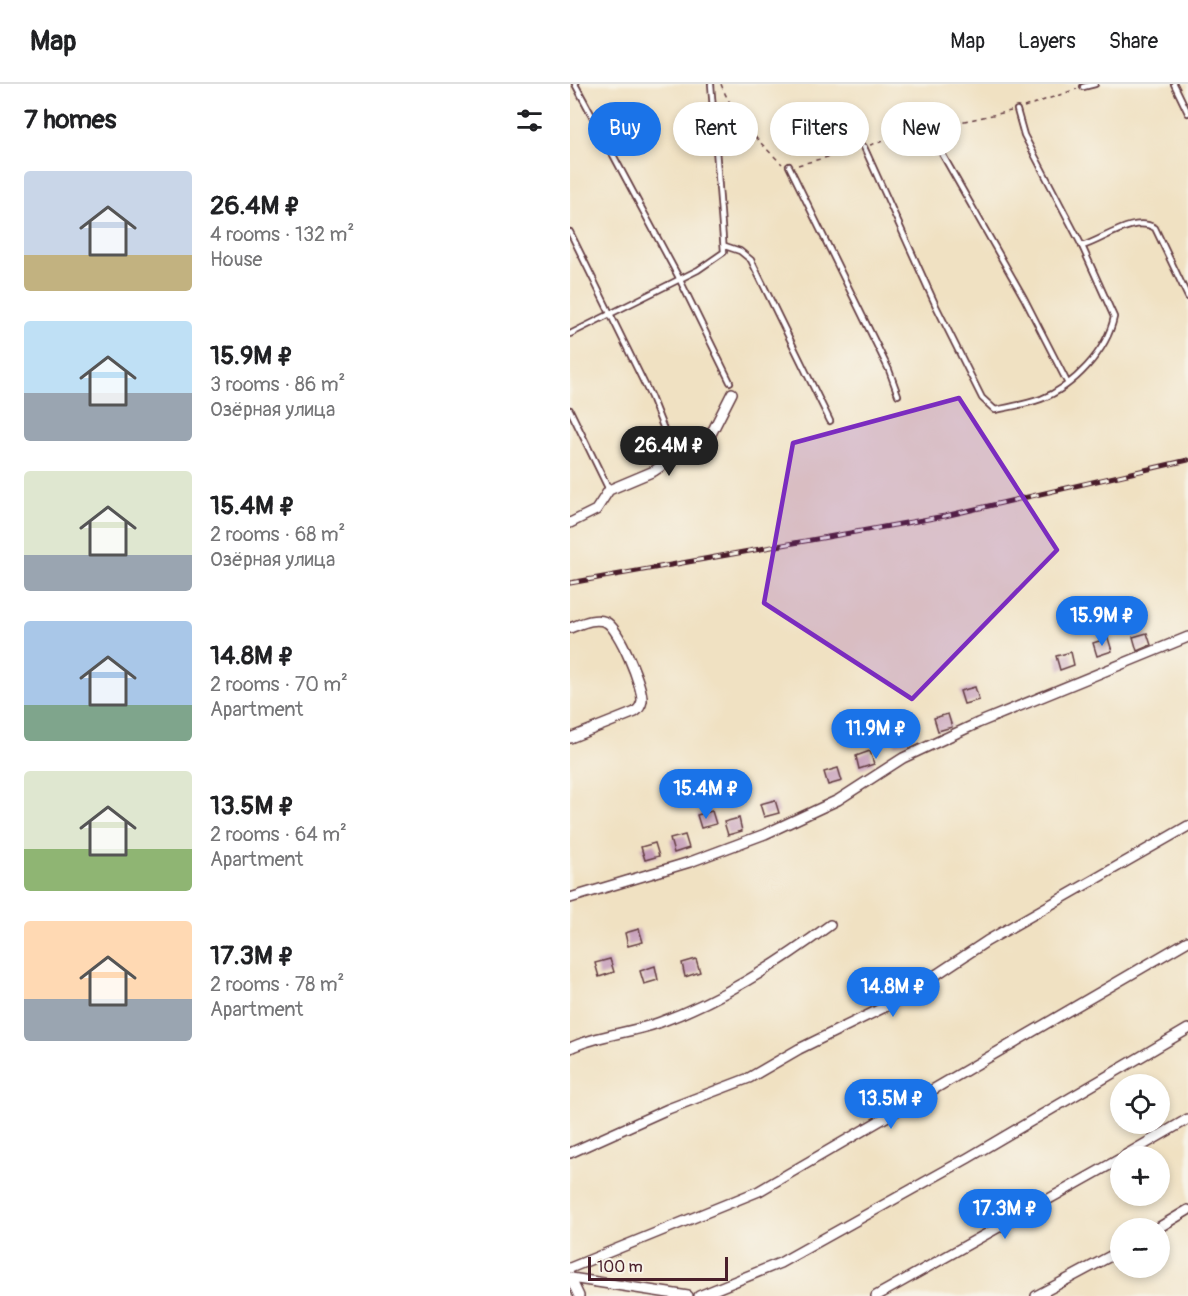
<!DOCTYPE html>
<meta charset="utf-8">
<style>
:root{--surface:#fff;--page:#f6f6f6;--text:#202124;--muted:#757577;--line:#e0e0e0;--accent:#1a73e8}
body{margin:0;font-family:Pangolin,sans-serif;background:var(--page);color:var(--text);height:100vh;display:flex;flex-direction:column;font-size:22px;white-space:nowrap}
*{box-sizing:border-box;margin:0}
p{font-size:20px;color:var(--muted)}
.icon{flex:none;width:33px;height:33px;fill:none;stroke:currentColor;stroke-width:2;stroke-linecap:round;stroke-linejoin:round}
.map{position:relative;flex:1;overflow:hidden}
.panel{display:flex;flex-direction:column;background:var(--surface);width:570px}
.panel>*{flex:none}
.guide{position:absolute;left:18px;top:18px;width:510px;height:54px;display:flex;gap:12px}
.tools{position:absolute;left:540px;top:990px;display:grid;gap:12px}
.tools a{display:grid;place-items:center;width:60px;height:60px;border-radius:50%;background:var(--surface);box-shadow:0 3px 9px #0003;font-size:30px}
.scale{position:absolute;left:18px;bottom:15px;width:140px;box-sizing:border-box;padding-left:6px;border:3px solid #4a1f2b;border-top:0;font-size:16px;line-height:21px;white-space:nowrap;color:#4a1f2b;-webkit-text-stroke:4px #f7f3e8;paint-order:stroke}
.price{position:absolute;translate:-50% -51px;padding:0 14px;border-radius:21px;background:var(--accent);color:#fff;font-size:20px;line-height:39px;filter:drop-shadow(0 2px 3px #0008)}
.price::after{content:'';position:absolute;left:50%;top:36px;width:18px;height:14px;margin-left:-9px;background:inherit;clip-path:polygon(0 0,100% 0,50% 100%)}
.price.on{background:#222;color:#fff}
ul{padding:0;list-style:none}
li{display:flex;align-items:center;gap:18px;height:150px;padding:0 24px}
li span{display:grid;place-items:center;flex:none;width:168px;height:120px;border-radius:6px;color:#555}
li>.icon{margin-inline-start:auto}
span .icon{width:72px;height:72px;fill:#fffc;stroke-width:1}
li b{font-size:26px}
h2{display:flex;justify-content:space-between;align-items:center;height:72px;padding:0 24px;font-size:26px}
.tag{padding:0 21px;border-radius:27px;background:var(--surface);box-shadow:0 3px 9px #0003;font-size:21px;line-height:54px}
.tag.on{background:var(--accent);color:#fff}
header{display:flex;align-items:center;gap:36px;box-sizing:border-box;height:84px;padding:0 30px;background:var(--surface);border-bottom:2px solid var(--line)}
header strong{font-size:28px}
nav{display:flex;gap:33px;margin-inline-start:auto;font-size:21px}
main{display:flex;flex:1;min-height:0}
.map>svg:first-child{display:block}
</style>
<header>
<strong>Map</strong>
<nav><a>Map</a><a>Layers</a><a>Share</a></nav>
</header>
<main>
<section class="panel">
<h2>7 homes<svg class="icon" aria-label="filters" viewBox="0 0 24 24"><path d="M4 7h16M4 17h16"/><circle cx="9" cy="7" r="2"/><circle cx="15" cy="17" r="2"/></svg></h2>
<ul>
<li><span style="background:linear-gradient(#c9d6e8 70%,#c2b280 0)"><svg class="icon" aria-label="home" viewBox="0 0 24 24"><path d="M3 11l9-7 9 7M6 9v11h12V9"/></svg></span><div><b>26.4M ₽</b><p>4 rooms · 132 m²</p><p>House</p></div></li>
<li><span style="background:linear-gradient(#bfe0f5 60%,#9aa5b1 0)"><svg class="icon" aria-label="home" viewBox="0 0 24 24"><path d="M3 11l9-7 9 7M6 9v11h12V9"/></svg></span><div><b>15.9M ₽</b><p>3 rooms · 86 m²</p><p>Озёрная улица</p></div></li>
<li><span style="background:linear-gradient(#dfe7d0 70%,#9aa5b1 0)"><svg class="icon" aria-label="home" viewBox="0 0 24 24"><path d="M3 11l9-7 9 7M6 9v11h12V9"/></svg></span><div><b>15.4M ₽</b><p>2 rooms · 68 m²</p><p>Озёрная улица</p></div></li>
<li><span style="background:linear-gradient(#a9c7e8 70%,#7fa58c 0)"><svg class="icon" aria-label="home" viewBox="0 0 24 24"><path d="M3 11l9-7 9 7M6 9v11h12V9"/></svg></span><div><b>14.8M ₽</b><p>2 rooms · 70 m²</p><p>Apartment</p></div></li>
<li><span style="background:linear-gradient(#dfe7d0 65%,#8fb573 0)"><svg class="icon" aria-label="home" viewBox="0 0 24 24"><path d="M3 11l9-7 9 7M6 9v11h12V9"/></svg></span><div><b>13.5M ₽</b><p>2 rooms · 64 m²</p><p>Apartment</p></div></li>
<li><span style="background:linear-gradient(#ffd9b3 65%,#9aa5b1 0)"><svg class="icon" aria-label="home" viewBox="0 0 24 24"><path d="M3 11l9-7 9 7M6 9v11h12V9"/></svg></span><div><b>17.3M ₽</b><p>2 rooms · 78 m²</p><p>Apartment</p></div></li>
</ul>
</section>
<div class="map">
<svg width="618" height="1212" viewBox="0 0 618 1212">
<rect width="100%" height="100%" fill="#f7f3e8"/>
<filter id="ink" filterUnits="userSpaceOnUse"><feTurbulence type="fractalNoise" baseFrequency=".0167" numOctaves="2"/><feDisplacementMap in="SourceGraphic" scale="12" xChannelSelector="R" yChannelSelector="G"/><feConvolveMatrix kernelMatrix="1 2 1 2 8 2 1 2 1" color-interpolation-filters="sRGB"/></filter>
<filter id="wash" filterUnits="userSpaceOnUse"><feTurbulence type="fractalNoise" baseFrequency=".008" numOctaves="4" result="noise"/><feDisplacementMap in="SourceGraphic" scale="24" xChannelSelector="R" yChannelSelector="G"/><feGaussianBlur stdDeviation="1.35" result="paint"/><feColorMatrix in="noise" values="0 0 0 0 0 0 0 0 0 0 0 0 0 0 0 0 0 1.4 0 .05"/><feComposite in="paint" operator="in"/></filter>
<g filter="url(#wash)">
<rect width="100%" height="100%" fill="#f0e1c2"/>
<g id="blocks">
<!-- building -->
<g fill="#c399b7">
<polygon points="577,549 581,561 567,567 563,553"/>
<polygon points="538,554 542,567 527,572 523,559"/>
<polygon points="501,568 504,581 490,586 486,572"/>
<polygon points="405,603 409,616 394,620 390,607"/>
<polygon points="378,630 382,643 368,647 364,634"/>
<polygon points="336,643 340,657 325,661 322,648"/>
<polygon points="300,667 304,680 289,685 286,672"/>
<polygon points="268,684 272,697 258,701 254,688"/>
<polygon points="205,716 209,729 194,733 190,720"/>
<polygon points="142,727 146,740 131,744 127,731"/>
<polygon points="169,734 172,747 158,751 154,738"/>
<polygon points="115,751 119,764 104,769 100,755"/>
<polygon points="85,759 89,772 75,776 71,763"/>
<polygon points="69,845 73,858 58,862 55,849"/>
<polygon points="40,875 44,888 29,893 25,879"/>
<polygon points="126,875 130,888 115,893 112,879"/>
<polygon points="85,882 88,896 74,900 70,887"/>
</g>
</g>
</g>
<g filter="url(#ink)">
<use href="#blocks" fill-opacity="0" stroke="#633c42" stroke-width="1.5"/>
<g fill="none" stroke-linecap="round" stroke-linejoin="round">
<defs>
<g id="lane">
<polyline points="5,0 108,192 160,298"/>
<polyline points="604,0 618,29"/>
<polyline points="513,3 525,0"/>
<polyline points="358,45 454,214 497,298"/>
<path d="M294,63L366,222L412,314L425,326C440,323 457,320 471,315C503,303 537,267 544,233L512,162L454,51L447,26"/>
<polyline points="219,82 319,286 328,311"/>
<polyline points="0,148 81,313 103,368"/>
<polyline points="155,162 170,167 181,176 260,337"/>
<path d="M512,162C534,156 563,131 585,144L618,213"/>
<polyline points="0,250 128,186 154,168 141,0"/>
<polyline points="0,326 39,406"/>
</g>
<g id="street">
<polyline points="0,439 26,426 39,406 84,387 106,372 137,358 162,309"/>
<path d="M0,544C11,540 24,533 36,538C49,544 73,603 72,617C71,622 69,625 65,628L0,654"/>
<polyline points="0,814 120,778 195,750 268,716 333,674 408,639 618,553"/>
<path d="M0,964C27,951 60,949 88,939C151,916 206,881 260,841"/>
<polyline points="0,1069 98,1025 179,994 229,965 325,918 417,857 618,742"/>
<polyline points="554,1072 618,1035"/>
<polyline points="588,1144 618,1126"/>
<polyline points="0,1184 189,1107 618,857"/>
<polyline points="0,1193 9,1212"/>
<polyline points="1,1194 118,1212"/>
<polyline points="129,1212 210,1179 398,1074 618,945"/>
<polyline points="306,1212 550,1075"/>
<polyline points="466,1212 550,1167"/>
</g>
</defs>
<!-- lane casing -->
<use href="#lane" stroke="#633c42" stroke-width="8"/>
<!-- street casing -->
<use href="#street" stroke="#633c42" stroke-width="12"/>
<!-- path -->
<g stroke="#633c42" stroke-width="1.5" stroke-dasharray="4.5 4.5" stroke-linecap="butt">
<path d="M151,0C163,32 188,57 212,80"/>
<polyline points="454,23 507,5"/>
<polyline points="367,43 441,27"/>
<polyline points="300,61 350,47"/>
<polyline points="228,81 287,65"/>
</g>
<!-- lane -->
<use href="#lane" stroke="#fff" stroke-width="4.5"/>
<!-- street -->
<use href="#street" stroke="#fff" stroke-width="9"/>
<defs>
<polyline id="rail" points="0,499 375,432 618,376"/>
</defs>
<!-- rail casing -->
<use href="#rail" stroke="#4a1f2b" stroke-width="5"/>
<!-- rail -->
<use href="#rail" stroke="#f7f3e8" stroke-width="3" stroke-dasharray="9" stroke-linecap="butt"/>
</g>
</g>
<!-- marked area -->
<path fill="#7b2cbf" fill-opacity="0.2" stroke="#7b2cbf" stroke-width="4.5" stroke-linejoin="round" d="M389,314L487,466L342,615L194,519L223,359Z"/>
</svg>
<div class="tools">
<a><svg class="icon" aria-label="locate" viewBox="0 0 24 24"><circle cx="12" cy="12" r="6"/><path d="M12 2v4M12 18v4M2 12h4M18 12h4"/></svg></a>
<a>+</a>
<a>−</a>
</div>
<div class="scale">100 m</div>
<b class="price on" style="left:99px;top:393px">26.4M ₽</b>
<b class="price" style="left:532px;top:563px">15.9M ₽</b>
<b class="price" style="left:306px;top:676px">11.9M ₽</b>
<b class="price" style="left:136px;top:736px">15.4M ₽</b>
<b class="price" style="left:323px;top:934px">14.8M ₽</b>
<b class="price" style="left:321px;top:1046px">13.5M ₽</b>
<b class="price" style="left:435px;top:1156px">17.3M ₽</b>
<div class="guide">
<a class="tag on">Buy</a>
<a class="tag">Rent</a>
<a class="tag">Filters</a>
<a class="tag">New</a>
</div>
</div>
</main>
